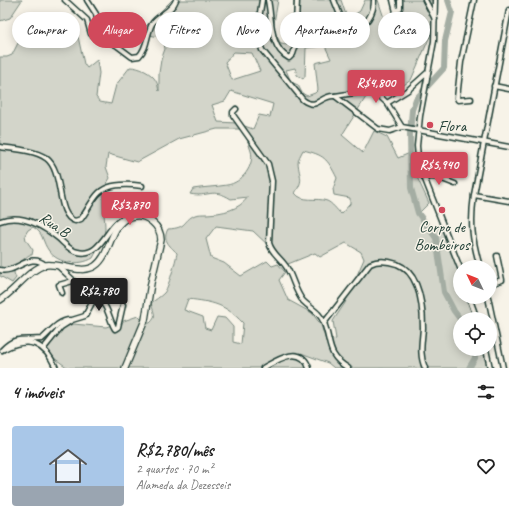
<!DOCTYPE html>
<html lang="pt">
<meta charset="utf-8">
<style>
:root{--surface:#fff;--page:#f2f2f2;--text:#222;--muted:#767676;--line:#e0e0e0;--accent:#d1495b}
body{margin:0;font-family:Caveat,sans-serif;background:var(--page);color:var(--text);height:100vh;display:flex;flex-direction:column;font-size:15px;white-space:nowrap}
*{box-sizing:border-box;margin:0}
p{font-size:13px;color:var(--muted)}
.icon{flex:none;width:22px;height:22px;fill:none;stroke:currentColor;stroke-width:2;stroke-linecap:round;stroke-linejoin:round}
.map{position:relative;height:368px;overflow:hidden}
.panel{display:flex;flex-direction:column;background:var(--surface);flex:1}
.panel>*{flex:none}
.banner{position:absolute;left:12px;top:12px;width:485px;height:36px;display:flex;gap:8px}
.needle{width:26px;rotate:313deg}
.controls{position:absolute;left:453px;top:260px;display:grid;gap:8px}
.controls a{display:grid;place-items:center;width:44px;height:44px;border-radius:50%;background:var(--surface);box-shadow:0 2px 10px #0003;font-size:20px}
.price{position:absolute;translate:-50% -34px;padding:0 9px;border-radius:4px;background:var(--accent);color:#fff;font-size:13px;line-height:26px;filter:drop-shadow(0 1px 2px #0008)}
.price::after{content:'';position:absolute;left:50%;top:24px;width:12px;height:9px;margin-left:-6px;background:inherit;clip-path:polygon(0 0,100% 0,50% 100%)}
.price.current{background:#222;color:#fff}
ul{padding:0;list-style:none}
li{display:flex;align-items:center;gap:12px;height:100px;padding:0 12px}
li+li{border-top:1px solid var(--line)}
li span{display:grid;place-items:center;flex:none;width:112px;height:80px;border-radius:4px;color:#555}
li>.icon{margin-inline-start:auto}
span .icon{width:48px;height:48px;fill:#fffc;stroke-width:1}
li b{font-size:17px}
h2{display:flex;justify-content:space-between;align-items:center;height:48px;padding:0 12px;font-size:17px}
.pill{padding:0 14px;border-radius:18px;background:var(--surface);box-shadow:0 2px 10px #0003;font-size:14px;line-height:36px}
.pill.current{background:var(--accent);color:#fff}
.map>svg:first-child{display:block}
</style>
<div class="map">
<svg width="509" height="368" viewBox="0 0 509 368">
<rect width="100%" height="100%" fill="#f7f3e8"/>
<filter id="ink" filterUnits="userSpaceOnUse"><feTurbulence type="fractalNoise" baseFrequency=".025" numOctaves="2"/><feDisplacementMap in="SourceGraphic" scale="8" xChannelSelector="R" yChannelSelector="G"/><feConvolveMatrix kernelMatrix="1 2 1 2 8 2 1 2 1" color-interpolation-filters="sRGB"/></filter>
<g filter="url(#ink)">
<!-- green -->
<g fill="#d3d5ca" stroke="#79897f" fill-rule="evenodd">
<polygon points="0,0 22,0 10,18 0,21"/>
<path d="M172,0H278L273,29L281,44L287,45L293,33L294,0H341L346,15L351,17L360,11L365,0H378L384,18L389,21C395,13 393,8 390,0H433L431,34L411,80L392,93L372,94L366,97L342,135L363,153L374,131L387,137L398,158L410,153L416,175L429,203L420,212L422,217L429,226L442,228L460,272V297H470L475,319H460V349H483L487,368H334L328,363L301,353L310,368H68L54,358L47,349L63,328L73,324L106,327L138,316L145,323H150C158,316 153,312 151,303C155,300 160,297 164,293C168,289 176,260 177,253C169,245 162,240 168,229C188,228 182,221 195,215C198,214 203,214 207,214C223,213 239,210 248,197L231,199C212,187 208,198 190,194L193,189C204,187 216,187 227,185C242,183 255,165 251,151C248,143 247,135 241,129H217L179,139L137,162L108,154L106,167L110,178C98,198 105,208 105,229C104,239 97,250 93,258C80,266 58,264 49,251C42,242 44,233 33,227L28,230L25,235L26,240L33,250L32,255H29L15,266L14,273L16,278L12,283L0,276V57H7L12,55L20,39L36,21L41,19L60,16L70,22L77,32L84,64L87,68L97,60L99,73L96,97L100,102L111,104L116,85L130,67C139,67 152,73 156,81C158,84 158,88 159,91V73L161,60L165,49L163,38L145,34L144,28ZM325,46L331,59L315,63L318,90L315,93L307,96L302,93L298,85L291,82L286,70L295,68L297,75L303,79L305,76L306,48ZM234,52L252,53L260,71L232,80L225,62ZM231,91L273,104L270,117L259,115L253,129L236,123L218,122L212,105L225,101ZM303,150C324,155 327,158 337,178L333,189L334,195L350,198V204L341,214C337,210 332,203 327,201C316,197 302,203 295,193C305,178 299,178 298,162C298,159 301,154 303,150ZM216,226L253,231L288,264L315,253L320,257L346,243L361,252L364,259L345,303L333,321L336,339L326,341L321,325L312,313L288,300L279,280L285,272L278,264L272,266L267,261L241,276L224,263L211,258L206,239ZM188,299C213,302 225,304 243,323L241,344L233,342V327L225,318L217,317L211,330L205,328L203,317L184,310Z"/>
</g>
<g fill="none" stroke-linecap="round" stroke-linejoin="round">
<!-- river -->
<g stroke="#a4ada3" stroke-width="6">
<polyline points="448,0 452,12 445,41 444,68 416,99 412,110 410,134 411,188 418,213 436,238 444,292 454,311 460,319"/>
<polyline points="469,368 475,358 476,349"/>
</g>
<defs>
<g id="minor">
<polyline points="65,0 87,20 91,34 100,38"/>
<path d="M87,0L96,14L100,38L116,45L132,57L139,56C148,47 146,35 152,24C158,14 172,12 176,0"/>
<path d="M262,0L257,31L262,50L303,100C318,111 321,94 335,96L378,129L390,131L402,127"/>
<path d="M268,0C272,18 269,48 289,58L293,54L295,48L297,0"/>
<path d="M334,0L342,20L350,30L354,31C366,25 374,14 374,0"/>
<polyline points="393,0 396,12 400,8 400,0"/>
<polyline points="425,0 435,19"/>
<polyline points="435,0 434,41 420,116 417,146 418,157 424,177 460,268"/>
<polyline points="494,86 509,89"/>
<polyline points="335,96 373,90 387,103 402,127 509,147"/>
<polyline points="471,99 458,100 457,98 461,62 474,0"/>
<polyline points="387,103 408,90 428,72"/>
<path d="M236,109L233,112V115L268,164L272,181L269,243C272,254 281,258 287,268C293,278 295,291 303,301C311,309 320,312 324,323C332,344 326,354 348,368"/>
<path d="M0,147C14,149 34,150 46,158C65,172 55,215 75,221L81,219C87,211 91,202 97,195C107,183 128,184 142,186"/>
<polyline points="424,177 437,177 455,184"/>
<polyline points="474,195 509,201"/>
<path d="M0,221C21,213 42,225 58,238C64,243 70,251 78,252C103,258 107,221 127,217"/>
<polyline points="58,266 72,279 73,281 59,285 62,293"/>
<path d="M480,267C472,239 470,224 474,195L509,10"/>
<path d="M0,270C16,274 30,251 45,265"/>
<polyline points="490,284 502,280 497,256"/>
<polyline points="469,297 477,319"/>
<polyline points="488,297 503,368"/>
<path d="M324,323L370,264C378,260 388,261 397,264C420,273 423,306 423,328C422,342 419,355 425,368"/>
<path d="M44,348L61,327L72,320L85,316L93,301L97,299C108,303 109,320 115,329L118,327L123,305"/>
<path d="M4,349C29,336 45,343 56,368"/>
<polyline points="486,349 490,368"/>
<path d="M2,350C16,335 24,341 42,339C50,332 59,320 70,320"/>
<path d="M263,368C277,360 301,344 309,368"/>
</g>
<path id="major" d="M0,300C15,291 30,268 46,265C61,263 81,275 95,266C113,254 109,218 135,216C141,215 148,218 152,222C158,227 161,232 161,240L151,283L145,320L125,368"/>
</defs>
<!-- minor casing -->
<use href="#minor" stroke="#1f3d34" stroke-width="7"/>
<!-- major casing -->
<use href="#major" stroke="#1f3d34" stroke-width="8"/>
<!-- minor -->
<use href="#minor" stroke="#f7f3e8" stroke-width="4"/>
<!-- major -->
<use href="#major" stroke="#f7f3e8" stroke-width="5.5"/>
</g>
</g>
<!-- markers -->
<g fill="#d1495b" stroke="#f7f3e8" stroke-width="1.5">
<circle cx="430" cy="125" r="4"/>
<circle cx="442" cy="210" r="4"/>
</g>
<g text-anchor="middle" stroke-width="3" stroke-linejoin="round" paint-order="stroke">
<!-- poi labels -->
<g font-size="16" fill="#1f3d34" stroke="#f7f3e8" text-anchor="start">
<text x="438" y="131">Flora</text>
<text x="442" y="232" text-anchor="middle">Corpo de<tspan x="442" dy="18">Bombeiros</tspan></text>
</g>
<!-- street labels -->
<g font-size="16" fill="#1f3d34" stroke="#f7f3e8">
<text transform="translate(55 224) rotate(34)" y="6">Rua B</text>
</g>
</g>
</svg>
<div class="controls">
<a><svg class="needle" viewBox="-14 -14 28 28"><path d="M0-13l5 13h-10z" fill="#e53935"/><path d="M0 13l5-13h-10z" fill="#767676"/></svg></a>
<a><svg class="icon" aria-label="locate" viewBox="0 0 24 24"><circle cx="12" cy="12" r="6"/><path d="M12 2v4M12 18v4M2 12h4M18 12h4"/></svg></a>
</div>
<b class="price" style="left:376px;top:104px">R$4,800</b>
<b class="price" style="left:439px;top:186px">R$5,940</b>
<b class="price" style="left:130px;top:226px">R$3,870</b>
<b class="price current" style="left:99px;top:312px">R$2,780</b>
<div class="banner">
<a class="pill">Comprar</a>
<a class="pill current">Alugar</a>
<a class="pill">Filtros</a>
<a class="pill">Novo</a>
<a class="pill">Apartamento</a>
<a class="pill">Casa</a>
</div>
</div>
<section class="panel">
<h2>4 imóveis<svg class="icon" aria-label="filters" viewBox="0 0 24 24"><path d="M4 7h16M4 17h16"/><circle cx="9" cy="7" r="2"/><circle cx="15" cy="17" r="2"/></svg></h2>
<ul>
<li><span style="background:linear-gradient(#a9c7e8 75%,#9aa5b1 0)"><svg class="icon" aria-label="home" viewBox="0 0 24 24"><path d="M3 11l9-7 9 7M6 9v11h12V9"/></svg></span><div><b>R$2,780/mês</b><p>2 quartos · 70 m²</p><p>Alameda da Dezesseis</p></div><svg class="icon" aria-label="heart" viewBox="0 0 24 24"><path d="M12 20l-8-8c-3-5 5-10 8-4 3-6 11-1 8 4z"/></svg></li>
</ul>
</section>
